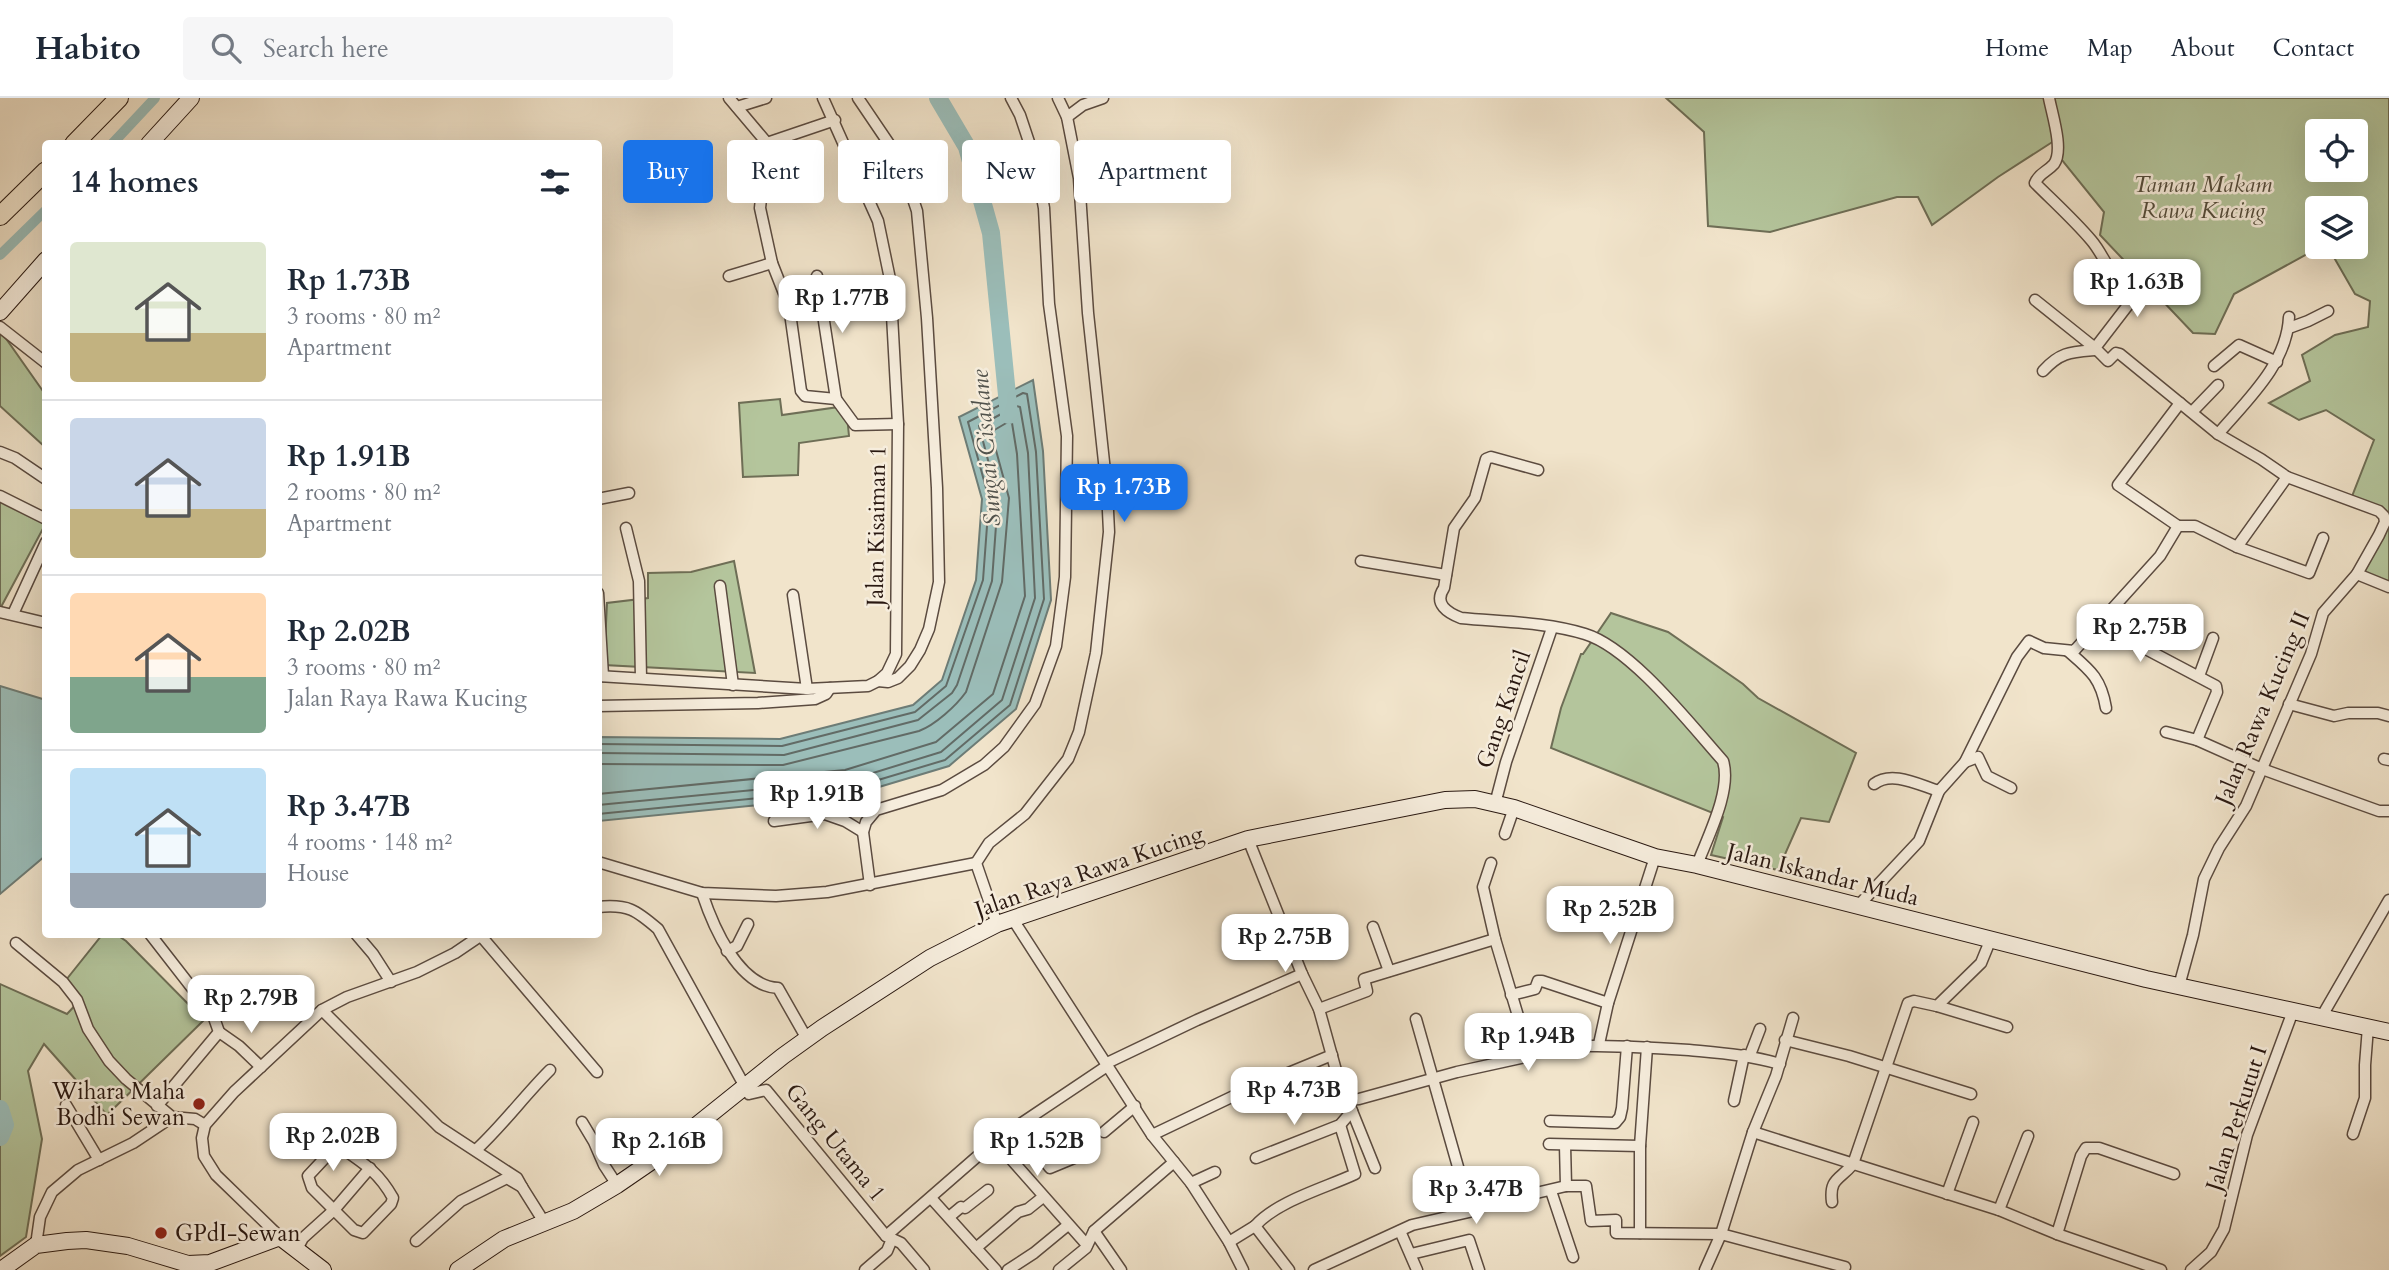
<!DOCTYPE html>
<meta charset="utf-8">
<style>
:root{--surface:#fff;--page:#f6f6f7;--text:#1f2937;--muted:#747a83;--line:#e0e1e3;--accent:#1a73e8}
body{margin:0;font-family:Cardo,serif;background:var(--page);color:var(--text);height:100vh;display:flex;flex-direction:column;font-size:26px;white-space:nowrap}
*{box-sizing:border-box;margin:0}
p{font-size:23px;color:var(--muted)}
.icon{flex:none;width:38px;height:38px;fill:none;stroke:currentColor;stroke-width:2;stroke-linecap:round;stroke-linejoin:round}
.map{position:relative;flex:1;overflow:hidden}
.panel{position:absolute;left:42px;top:42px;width:560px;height:798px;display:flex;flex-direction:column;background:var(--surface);border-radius:7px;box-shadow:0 7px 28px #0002}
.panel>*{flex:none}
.top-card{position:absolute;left:623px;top:42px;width:665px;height:63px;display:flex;gap:14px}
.tools{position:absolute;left:2305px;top:21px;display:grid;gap:14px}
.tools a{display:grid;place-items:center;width:63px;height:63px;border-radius:7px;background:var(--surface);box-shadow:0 7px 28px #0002;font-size:35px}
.price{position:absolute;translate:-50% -60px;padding:0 16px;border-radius:14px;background:#fff;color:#222;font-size:23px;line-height:46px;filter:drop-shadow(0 2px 4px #0008)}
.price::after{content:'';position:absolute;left:50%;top:42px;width:21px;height:16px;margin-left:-10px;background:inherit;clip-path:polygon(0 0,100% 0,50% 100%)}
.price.active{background:var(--accent);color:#fff}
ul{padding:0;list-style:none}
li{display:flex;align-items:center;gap:21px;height:175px;padding:0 28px}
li+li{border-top:2px solid var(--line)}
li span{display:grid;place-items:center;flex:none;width:196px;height:140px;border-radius:7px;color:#555}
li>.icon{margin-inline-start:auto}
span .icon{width:84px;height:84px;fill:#fffc;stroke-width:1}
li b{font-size:30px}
h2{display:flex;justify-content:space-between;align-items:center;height:84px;padding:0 28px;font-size:30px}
.tag{padding:0 24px;border-radius:7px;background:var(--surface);box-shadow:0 7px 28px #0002;font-size:24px;line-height:63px}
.tag.active{background:var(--accent);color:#fff}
header{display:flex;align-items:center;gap:42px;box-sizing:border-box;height:98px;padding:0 35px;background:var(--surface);border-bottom:2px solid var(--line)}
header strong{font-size:33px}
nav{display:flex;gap:38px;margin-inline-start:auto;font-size:24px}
.search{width:490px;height:63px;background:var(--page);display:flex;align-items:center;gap:18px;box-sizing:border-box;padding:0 24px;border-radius:7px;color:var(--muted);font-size:26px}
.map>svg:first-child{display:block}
</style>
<header>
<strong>Habito</strong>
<div class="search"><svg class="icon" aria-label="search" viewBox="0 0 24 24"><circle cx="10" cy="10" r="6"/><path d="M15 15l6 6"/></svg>Search here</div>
<nav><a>Home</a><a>Map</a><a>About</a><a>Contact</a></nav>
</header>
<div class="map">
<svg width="2389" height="1172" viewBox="0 0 2389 1172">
<rect width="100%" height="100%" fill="#f1e4cb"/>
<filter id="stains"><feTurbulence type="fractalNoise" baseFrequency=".00286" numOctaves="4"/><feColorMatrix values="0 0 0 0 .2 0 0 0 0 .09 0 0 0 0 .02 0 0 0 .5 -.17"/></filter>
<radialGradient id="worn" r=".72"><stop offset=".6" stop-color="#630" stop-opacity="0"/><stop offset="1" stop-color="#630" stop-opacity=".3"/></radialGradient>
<!-- green -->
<g fill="#b4c59c" stroke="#6e6e56" stroke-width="2" fill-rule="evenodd">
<path d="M1666,0H2389V415L2351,401L2374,342L2326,312L2299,322L2269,305L2310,283L2302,257L2335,237L2368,229L2370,203L2355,196L2328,149H2356V110H2317V149H2320L2234,196L2215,236L2193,235L2100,137L2104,114L2057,56V41L1998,79L1932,127L1918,99H1897L1770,134L1708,128L1704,34ZM2317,33H2356V72H2317Z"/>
<polygon points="0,232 45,296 45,349 0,308"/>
<polygon points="780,301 782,317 846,308 849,338 799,345 798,377 743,379 739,305"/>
<polygon points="0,403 46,425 1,509 0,508"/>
<polygon points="2389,420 2389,487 2363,477"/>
<polygon points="734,463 755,575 604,567 607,505 648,500 648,475 691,474"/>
<polygon points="1611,515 1668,534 1743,586 1758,600 1856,655 1829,724 1801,720 1778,772 1711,757 1723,719 1551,650 1561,610 1581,556 1583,556"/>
<polygon points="102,837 117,837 126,843 204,922 107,1017 44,946 28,973 42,1041 26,1139 0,1158 0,886 67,916 80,902 62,887"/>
</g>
<!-- water -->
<g fill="#9bbeba" stroke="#6d7c76" stroke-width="2">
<polygon points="1033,282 1043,353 1051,502 1016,611 949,668 849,698 599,723 599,639 780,641 913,607 942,582 976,482 982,401 959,319"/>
<polygon points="0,588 46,602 45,758 0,796"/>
</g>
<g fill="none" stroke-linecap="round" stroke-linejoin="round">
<!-- shore -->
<g stroke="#626b66" stroke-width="2">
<polyline points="598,646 782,648 915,614 946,588 983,482 989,401 968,324 1023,295 1027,296 1036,354 1044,501 1010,607 945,662 848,691 598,716"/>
<polyline points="598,655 784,657 918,622 952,595 957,587 992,483 998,400 979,328 1016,308 1020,309 1028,355 1035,500 1002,602 941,654 847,683 598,707"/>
<path d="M598,666L783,667L919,633C935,627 956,608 966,594L1002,484L1009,400L991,334L1008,324L1012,325L1017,356L1025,498L993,596L936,644L845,672L598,696"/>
</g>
<!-- canal -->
<g stroke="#9bbeba" stroke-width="10">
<polyline points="112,46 155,0"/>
<polyline points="0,157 46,112"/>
</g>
<!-- river -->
<g stroke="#9bbeba" stroke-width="18">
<polyline points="938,0 967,49 991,135 1009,317"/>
<polyline points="0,1011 5,1027 0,1039"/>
</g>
<defs>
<g id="street">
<polyline points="729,0 767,45 760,110 772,165 789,208 801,293 805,298 836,301 855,327 898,326"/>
<polyline points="858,0 900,62 917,113 927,220 937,390 939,484 929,531 920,552 910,568 898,580 888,584 878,583"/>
<path d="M2049,0C2052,16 2064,52 2054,66C2047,74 2039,75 2035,85C2054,104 2074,122 2091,142C2106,159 2109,182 2134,191L2135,198L2095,250L2108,263L2116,255L2120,256L2218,336L2261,361L2287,379L2379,413L2384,418L2385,424L2379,437L2357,476L2323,515L2311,556L2246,708L2219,750L2204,781L2193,837L2179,888"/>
<polyline points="737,9 766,0"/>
<polyline points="1067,19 1083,7 1103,0"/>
<polyline points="767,45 835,22"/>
<polyline points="729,178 772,165"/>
<polyline points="817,178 836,301"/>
<polyline points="2035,202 2095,250"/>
<polyline points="0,229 46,265"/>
<polyline points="2289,230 2308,223 2328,213"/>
<polyline points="2214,268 2239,247 2277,264"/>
<path d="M2043,273C2060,254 2071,254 2095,252"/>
<polyline points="2192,314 2218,287"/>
<path d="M2218,336C2247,302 2287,266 2289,219"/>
<polyline points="0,354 15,360 46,381"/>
<path d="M1538,372L1491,359L1486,361L1475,400L1454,430L1444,490C1433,506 1448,515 1461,520C1502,524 1546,524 1585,536C1631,550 1690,626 1723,663C1732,692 1708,738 1697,767"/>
<polyline points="0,398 46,421"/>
<polyline points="598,401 629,395"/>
<polyline points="2178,428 2118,387 2180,305"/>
<polyline points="626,430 639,483 641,580"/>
<polyline points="2237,449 2287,379"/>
<polyline points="1361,463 1446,477"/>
<polyline points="2357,476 2389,489"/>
<polyline points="720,488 733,587"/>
<polyline points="598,495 603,578"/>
<polyline points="793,497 807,591"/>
<polyline points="0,514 46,525"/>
<polyline points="13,516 46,444"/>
<polyline points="2098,528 2109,535 2144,550 2216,588 2217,594 2197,642"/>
<path d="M2068,553C2090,572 2101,580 2106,610"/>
<polyline points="598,578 807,591 868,588 878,583 887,575 896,556 898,326 890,181 878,123 823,0"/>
<polyline points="2199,578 2213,540"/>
<polyline points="2289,606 2334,618 2348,615 2378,615 2389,618"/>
<polyline points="598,608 758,605 815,601 826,596 830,590"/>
<polyline points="2166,634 2197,642 2262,671 2379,713 2389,713"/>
<polyline points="2384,661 2389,662"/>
<polyline points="1965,664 1978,659 1987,678 2011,690"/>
<path d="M1874,686C1892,672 1919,687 1939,693"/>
<polyline points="1495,706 1506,664 1552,530"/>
<polyline points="774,723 825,716 845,723 863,734"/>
<polyline points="1505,736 1514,710"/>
<polyline points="1248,741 1302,876 1319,911 1337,976 1352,1013 1340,1027 1256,1060"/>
<polyline points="598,764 702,795 776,798 827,794 976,765"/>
<polyline points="870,787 863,734 866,724 876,712 942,692 984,667 1004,649 1035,606 1056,548 1065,479 1067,338 1049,206 1044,110 1035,62 1020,17 1011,0"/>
<path d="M702,795C713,828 738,888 778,890L807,941"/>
<polyline points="1858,808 1919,743 1939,693 1965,664 2017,559 2029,543 2044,550 2074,553 2160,458 2178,428 2195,428 2237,449 2309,475 2323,440"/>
<path d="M598,809C628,806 636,812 658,831L749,996L766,992L886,1138L901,1145L924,1172"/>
<polyline points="1012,820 1152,1037 1191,1085 1229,1144 1243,1172"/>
<polyline points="997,826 976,765 989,745 1025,716 1068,661 1079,634 1096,555 1109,434 1107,392 1088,215 1079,80 1067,19 1058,0"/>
<polyline points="1373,829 1389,873"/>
<polyline points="150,836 213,917 219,934 157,1008"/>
<polyline points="356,836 373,856 391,884"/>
<polyline points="481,838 597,974"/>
<polyline points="16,845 63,884 77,902 88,931 109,963 126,981 172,1019 195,1021 205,1027"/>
<polyline points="727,853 737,848 748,826"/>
<polyline points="1511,897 1535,891 1538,883 1542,883 1608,905"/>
<polyline points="1937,908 2007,929"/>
<polyline points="1319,911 1367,893 1364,881 1495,841"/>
<polyline points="322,912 439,1029 517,1080 522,1089"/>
<polyline points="2322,918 2389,802"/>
<polyline points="219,934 239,948 261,969"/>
<polyline points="1785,942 1849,958 1971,996"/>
<polyline points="1599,946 1608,905 1655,759"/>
<path d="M1527,948C1582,947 1635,948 1689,952C1720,955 1750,957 1780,966"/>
<polyline points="1750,957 1760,931"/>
<polyline points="1107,965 1197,922 1302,876"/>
<polyline points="1346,1002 1359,1001 1457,974 1530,958 1495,841 1483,789 1491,765"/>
<polyline points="1734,1003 1744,957"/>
<polyline points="66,1007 99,1062"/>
<polyline points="1352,1013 1375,1070"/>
<polyline points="1550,1023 1615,1025 1620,1019 1622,1010 1627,948"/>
<polyline points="582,1024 594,1044 604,1067 617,1087"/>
<polyline points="1016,1027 1050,1070 1079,1058"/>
<polyline points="1104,1034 1135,1008"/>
<polyline points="1753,1034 1999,1112 2057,1136 2161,1172"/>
<polyline points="2353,1036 2365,1000 2365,967 2368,929"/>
<polyline points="1152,1037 1240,995 1332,957"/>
<polyline points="1549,1046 1640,1048"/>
<path d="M337,1047C362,1064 378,1073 393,1100L391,1106L363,1135L354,1132L312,1090L308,1078Z"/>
<path d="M476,1052C503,1027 524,998 550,972"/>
<polyline points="1191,1085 1215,1074"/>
<polyline points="1566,1088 1586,1088 1591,1123 1616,1122 1616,1135 1721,1136 1845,1169"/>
<polyline points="1551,1093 1573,1159"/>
<polyline points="1947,1096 1973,1024"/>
<polyline points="931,1100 996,1172"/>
<polyline points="1502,1103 1566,1088 1565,1047"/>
<path d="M1832,1104C1829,1080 1840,1082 1853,1066L1908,905L1914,903L1937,908L1981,865L1990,843"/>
<polyline points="1999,1112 2028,1038"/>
<polyline points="949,1119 961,1109 965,1110 988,1092"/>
<polyline points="1094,1133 1121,1172"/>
<polyline points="1400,1133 1417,1172"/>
<polyline points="1640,1135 1640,1048 1647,949"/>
<polyline points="2057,1136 2081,1058 2086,1050 2099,1050 2174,1076"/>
<polyline points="886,1138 995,1043"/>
<polyline points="280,1139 216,1077 204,1058 202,1040 205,1027 234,994 322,912 347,899 417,874 455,855 483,836"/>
<polyline points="416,1143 461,1103 507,1080 522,1089 544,1124"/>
<polyline points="1229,1144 1255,1128"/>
<polyline points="36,1147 40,1119 52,1094 78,1072 133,1045 172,1019"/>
<polyline points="1087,1147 995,1043 1107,968"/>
<polyline points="976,1150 1018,1114 1028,1111 1043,1099"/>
<polyline points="296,1153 303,1140 334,1112 370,1070"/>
<polyline points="1411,1156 1469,1142 1479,1172"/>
<polyline points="865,1172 887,1153 892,1141"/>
<polyline points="1008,1172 1034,1155 1068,1127"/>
<polyline points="1059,1172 1086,1150 1094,1133 1174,1064"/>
<path d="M1289,1172L1255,1128C1277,1103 1325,1090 1355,1076L1340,1027"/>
<polyline points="1314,1172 1412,1127 1469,1114 1474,1110 1471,1091 1462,1083 1416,921"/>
<polyline points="1705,1172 1721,1136 1753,1034 1776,978 1793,920"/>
<polyline points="2191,1172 2211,1154 2224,1131 2247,1037 2293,913"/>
</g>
<g id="secondary">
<polyline points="149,46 191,0"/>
<polyline points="0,214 46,162"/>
<polyline points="1,1172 36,1147 67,1143 86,1142 128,1148 188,1166 210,1165 280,1139 323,1172"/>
<polyline points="458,1172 504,1141 573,1113 617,1087 652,1063 783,958 822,930 930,860 997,826 1248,741 1445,702 1475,701 1514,710 1655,759 1697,767 2146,881 2389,934"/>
</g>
<g id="primary">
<polyline points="74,46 119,0"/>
<polyline points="0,118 46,73"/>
</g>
</defs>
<!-- street casing -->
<use href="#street" stroke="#5b4b40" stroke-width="13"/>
<!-- secondary casing -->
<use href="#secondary" stroke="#291811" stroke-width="18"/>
<!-- primary casing -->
<use href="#primary" stroke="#291811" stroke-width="20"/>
<!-- street -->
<use href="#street" stroke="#f6eddd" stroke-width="10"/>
<!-- secondary -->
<use href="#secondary" stroke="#f6eddd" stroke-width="16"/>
<!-- primary -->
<use href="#primary" stroke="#f1e4cb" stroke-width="18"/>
</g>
<!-- markers -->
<g fill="#8f2418" stroke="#f6eddd" stroke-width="2.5">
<circle cx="199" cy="1006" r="7"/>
<circle cx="161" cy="1135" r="7"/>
</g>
<g text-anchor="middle" stroke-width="5" stroke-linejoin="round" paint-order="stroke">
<!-- park labels -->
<g font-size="23" font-style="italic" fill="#534c3b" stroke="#f6eddd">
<text x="2203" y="94">Taman Makam<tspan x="2203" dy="26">Rawa Kucing</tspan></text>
</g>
<!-- street labels -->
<g font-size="23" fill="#291811" stroke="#f6eddd">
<text transform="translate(876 428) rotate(-89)" y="8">Jalan Kisaiman 1</text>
<text transform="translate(2262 610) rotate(-67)" y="8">Jalan Rawa Kucing II</text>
<text transform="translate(1503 611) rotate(-71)" y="8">Gang Kancil</text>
<text transform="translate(1089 773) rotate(-19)" y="8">Jalan Raya Rawa Kucing</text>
<text transform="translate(1823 776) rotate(14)" y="8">Jalan Iskandar Muda</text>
<text transform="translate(2236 1020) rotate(-72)" y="8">Jalan Perkutut I</text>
<text transform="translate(836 1044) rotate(51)" y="8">Gang Utama 1</text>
</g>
<!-- poi labels -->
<g font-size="23" fill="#291811" stroke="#f6eddd" text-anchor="end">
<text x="185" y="1001">Wihara Maha<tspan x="185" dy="26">Bodhi Sewan</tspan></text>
<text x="175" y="1143" text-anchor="start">GPdI-Sewan</text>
</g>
<!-- water labels -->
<g font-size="24" font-style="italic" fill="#51524c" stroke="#f6eddd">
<text transform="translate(986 350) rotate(-95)" y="8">Sungai Cisadane</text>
</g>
</g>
<rect width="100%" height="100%" filter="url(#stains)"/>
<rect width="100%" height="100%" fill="url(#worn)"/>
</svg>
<div class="tools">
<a><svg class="icon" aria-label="locate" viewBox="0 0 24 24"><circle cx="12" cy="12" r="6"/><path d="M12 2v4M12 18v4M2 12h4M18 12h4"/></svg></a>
<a><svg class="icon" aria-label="layers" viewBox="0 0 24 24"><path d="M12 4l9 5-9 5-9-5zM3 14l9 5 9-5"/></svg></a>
</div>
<b class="price" style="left:2137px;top:221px">Rp 1.63B</b>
<b class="price" style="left:842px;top:237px">Rp 1.77B</b>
<b class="price active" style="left:1124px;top:426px">Rp 1.73B</b>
<b class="price" style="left:2140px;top:566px">Rp 2.75B</b>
<b class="price" style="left:817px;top:733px">Rp 1.91B</b>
<b class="price" style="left:1610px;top:848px">Rp 2.52B</b>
<b class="price" style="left:1285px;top:876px">Rp 2.75B</b>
<b class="price" style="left:251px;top:937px">Rp 2.79B</b>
<b class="price" style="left:1528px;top:975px">Rp 1.94B</b>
<b class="price" style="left:1294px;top:1029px">Rp 4.73B</b>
<b class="price" style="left:333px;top:1075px">Rp 2.02B</b>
<b class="price" style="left:659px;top:1080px">Rp 2.16B</b>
<b class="price" style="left:1037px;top:1080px">Rp 1.52B</b>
<b class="price" style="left:1476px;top:1128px">Rp 3.47B</b>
<div class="top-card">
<a class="tag active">Buy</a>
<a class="tag">Rent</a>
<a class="tag">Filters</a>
<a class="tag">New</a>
<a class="tag">Apartment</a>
</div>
<section class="panel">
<h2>14 homes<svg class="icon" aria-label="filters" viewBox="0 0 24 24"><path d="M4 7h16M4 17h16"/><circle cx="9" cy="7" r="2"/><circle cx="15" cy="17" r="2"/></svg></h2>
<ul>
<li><span style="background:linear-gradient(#dfe7d0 65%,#c2b280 0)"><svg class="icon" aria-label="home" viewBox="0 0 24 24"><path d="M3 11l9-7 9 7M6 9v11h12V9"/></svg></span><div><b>Rp 1.73B</b><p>3 rooms · 80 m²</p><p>Apartment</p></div></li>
<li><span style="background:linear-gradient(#c9d6e8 65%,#c2b280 0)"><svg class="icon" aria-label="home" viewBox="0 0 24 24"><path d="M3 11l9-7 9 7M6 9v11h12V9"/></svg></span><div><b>Rp 1.91B</b><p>2 rooms · 80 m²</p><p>Apartment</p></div></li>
<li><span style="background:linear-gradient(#ffd9b3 60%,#7fa58c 0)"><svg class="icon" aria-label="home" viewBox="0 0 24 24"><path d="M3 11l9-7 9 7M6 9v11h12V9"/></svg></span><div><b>Rp 2.02B</b><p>3 rooms · 80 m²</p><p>Jalan Raya Rawa Kucing</p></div></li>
<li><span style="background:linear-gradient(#bfe0f5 75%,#9aa5b1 0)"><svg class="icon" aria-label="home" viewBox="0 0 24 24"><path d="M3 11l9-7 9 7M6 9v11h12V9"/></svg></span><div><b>Rp 3.47B</b><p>4 rooms · 148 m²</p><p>House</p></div></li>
</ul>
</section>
</div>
